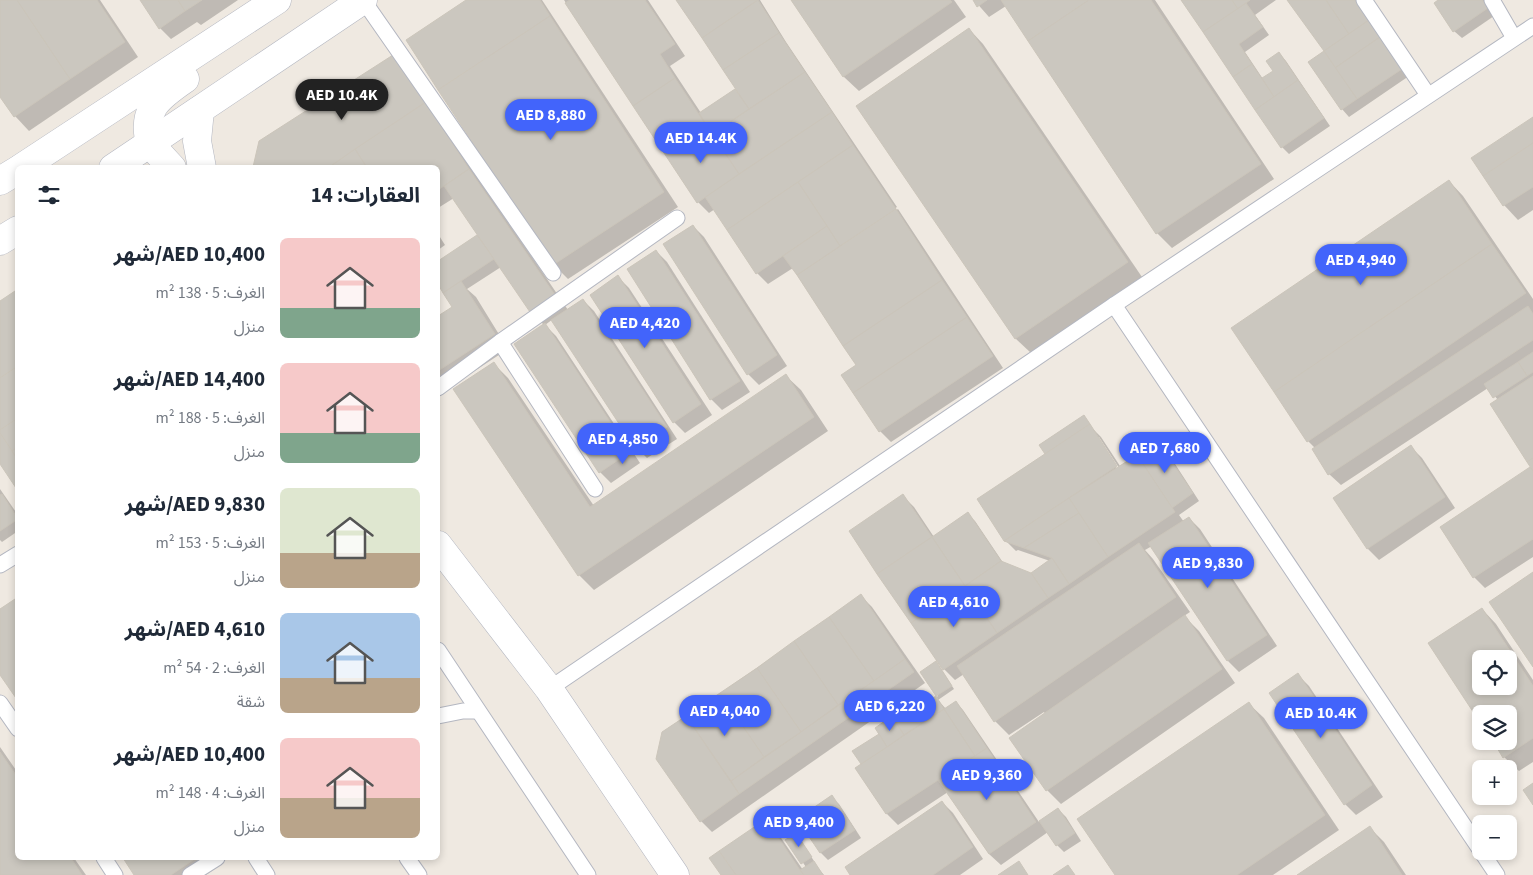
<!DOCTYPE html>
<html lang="ar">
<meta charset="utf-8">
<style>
:root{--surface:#fff;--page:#f6f6f7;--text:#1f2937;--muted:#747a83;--accent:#4264fb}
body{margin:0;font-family:"Source Sans 3","Noto Sans Arabic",sans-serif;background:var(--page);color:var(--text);direction:rtl;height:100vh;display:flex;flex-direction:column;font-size:19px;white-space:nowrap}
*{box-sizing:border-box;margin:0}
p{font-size:16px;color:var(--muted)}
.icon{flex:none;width:28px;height:28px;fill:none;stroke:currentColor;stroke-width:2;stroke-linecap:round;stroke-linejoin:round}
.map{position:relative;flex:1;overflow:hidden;direction:ltr}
.sheet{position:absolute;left:15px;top:165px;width:425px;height:695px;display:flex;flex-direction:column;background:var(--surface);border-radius:8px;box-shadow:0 2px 8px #0003;direction:rtl}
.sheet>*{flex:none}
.controls{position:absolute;left:1472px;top:650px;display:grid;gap:10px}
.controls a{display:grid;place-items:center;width:45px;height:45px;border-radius:8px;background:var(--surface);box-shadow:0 2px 8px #0003;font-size:25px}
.price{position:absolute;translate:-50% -42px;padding:0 11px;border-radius:18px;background:var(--accent);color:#fff;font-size:16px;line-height:32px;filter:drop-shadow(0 1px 2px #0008)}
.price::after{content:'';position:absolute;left:50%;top:30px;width:15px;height:11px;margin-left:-8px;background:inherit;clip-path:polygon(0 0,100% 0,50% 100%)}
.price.on{background:#222;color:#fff}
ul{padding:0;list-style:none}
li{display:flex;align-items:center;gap:15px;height:125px;padding:0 20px}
li span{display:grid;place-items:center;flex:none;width:140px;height:100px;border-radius:8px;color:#555}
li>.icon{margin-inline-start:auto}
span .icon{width:60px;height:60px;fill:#fffc;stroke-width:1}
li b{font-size:21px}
h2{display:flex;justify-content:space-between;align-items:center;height:60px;padding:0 20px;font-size:21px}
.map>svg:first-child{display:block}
</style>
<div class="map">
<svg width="1533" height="875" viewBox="0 0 1533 875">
<rect width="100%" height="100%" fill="#efe9e1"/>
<!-- shadow -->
<g fill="#0003" fill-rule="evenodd">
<polygon points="0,0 100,0 138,57 29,131 15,116 0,94"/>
<polygon points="142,0 238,0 201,25 197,22 171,39 160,28"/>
<polygon points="469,0 542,0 678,207 568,279 554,265"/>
<polygon points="564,0 648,0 685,56 670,66 701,113 735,91 739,95 740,94 678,0 760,0 786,42 897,207 842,244 842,247 898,209 1003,368 891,442 880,431 843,375 857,366 793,268 768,284 757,273 715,209 709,213 698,202"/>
<polygon points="792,0 954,0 966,17 859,91 844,77"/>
<polygon points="974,0 1155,0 1274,179 1172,248 1157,233 1006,6 989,17"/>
<polygon points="1182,0 1276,0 1255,15 1269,35 1245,52 1263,79 1274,71 1279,53 1286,61 1330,126 1289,154 1282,147"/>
<polygon points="1289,0 1356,0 1409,76 1349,117 1342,109 1326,51"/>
<polygon points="1441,0 1484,0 1494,16 1462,38 1454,31"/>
<polygon points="969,29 983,44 1142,277 1031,353 1016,339 858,106"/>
<polygon points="438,118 568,310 583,300 594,311 677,439 647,458 636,447 553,319 545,325 556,336 640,463 611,483 600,472 544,325 533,314 501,267 467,289 476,297 508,349 438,395 438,317 454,307 438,282 438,262 479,235 454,198 438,208 438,168 254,167 260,142"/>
<polygon points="1533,119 1533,210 1518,220 1504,205"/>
<polygon points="1449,181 1463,196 1533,299 1533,557 1485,588 1474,577 1441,527 1532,467 1498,400 1488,388 1341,485 1329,474 1314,449 1315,448 1308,441"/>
<polygon points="693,226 704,237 787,366 759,385 748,374"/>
<polygon points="438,234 445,245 438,250"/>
<polygon points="656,251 667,262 750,392 722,410 711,399 628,269"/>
<polygon points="618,277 629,288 712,415 685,433 674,422"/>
<polygon points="493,363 508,378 594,506 786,376 801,390 828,431 594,590 579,575 455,389"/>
<path d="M1093,429L1101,437L1120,466L1158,442L1166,450L1199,501L1179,515L1184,522L1189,518L1200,529L1277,646L1239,672L1228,661L1152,546L1145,550L1153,559L1190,612L1184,616L1199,631L1235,683L1061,804L1047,790L1045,714L1044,712L1009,735L995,721L964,674L955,680L944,669L903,496L914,507L934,537L967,514L975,521L1004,564L1031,574L1050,561L1018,550L1016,551L1005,540L978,499ZM1096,437H1099L1121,471L1119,472Z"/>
<polygon points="1411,447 1422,458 1455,508 1379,560 1368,549 1334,499"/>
<polygon points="0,489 18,515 18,531 2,542 0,540"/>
<polygon points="861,596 872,607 925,683 712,832 701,821 663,733"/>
<path d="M1482,609L1496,624L1533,680V762L1519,771L1504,757L1509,741V714H1481V722L1430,643ZM1481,659H1509V686H1481Z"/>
<polygon points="939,666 954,689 938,700 946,709 956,702 963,710 1039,822 1058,809 1066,817 1081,841 1064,852 1057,845 1048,832 1001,865 989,854 948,792 898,825 887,814 857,768 863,764 862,763 897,724 938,696 922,672"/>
<polygon points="1298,675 1309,686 1383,797 1356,815 1345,804"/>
<polygon points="1249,704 1264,718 1339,830 1273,875 1116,875"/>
<polygon points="0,747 18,773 18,858 74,858 86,875 0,875"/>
<polygon points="831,797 839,804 861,838 828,860 821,853 798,819"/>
<polygon points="942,802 953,813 983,859 960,875 852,875"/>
<polygon points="766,820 777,832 803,870 806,867 787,840 799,838 814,861 813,862 824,875 722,875"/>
<polygon points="1370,828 1384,842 1406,875 1299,875"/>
<polygon points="124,858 217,858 222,864 206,875 136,875"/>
</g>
<!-- building -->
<g fill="#cbc7bf" stroke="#cbc5ba" fill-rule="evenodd">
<polygon points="0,0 17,0 70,79 14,117 0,97"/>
<polygon points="17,0 97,0 125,42 70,79"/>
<polygon points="140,0 178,0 185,11 159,29"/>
<polygon points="178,0 202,0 185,11"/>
<polygon points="466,0 540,0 550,16 438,90 406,40"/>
<polygon points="570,0 645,0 675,44 660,54 675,78 633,106 565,3"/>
<polygon points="676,0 758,0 702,38"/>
<polygon points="758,0 779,33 723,70 702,38"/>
<polygon points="791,0 950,0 952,2 843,77"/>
<polygon points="973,0 987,0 977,7"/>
<polygon points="1001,0 1089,0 1028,41"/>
<polygon points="1089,0 1151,0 1261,164 1156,234 1028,41"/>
<polygon points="1181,0 1232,0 1238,9 1203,32"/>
<polygon points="1232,0 1250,0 1238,9"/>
<polygon points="1287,0 1326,0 1349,34 1324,51"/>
<polygon points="1326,0 1355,0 1369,20 1349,34"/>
<polygon points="1438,0 1482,0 1488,8 1453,32 1434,3"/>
<polygon points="1246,3 1263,27 1239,44 1252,64 1233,77 1203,32"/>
<polygon points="550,16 664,192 553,265 438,90"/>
<polygon points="1369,20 1380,37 1335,68 1324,51"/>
<polygon points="969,28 1128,262 1015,339 856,106"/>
<polygon points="779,33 805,72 749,109 723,70"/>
<polygon points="1380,37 1402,69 1357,99 1335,68"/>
<polygon points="1324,51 1357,99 1341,110 1308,62"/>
<polygon points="1279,52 1298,80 1274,97 1262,78 1273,71 1266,61"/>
<polygon points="393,55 426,102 328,168 253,167 259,141"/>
<polygon points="1252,64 1274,97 1255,110 1233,77"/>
<polygon points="805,72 832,112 739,174 712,134"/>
<polygon points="675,78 706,125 664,153 633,106"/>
<polygon points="1298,80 1324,118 1281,148 1255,110"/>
<polygon points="735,89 749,109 712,134 699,113"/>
<polygon points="426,102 469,169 438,190 438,168 367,168 355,149"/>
<polygon points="832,112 853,145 727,230 705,197"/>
<polygon points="1533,117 1533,143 1483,176 1471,158"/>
<polygon points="706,125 739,174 697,203 664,153"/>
<polygon points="1533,143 1533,187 1503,206 1483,176"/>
<polygon points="853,145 896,209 840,246 798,182"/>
<polygon points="355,149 367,168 328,168"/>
<polygon points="469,169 557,298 532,315 444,186"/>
<polygon points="1449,180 1492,244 1274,392 1231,328"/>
<polygon points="798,182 827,226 756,274 727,230"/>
<polygon points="896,209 942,280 843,346 797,275"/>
<polygon points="693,225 777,355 747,375 663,244"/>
<polygon points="827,226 840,246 797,275 783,256"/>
<polygon points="477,235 494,259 443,293 438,284 438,261"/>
<polygon points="1492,244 1526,293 1307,442 1274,392"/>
<polygon points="656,250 740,381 710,400 627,269"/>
<polygon points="618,275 701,404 673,423 590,295"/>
<polygon points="942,280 967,317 853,393 841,375 856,365 843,346"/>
<polygon points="461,281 495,334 438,371 438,316 452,307 443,293"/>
<polygon points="18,289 18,366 0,378 0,301"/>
<polygon points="583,299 667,427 635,448 551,320"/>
<polygon points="1528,306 1533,314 1533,340 1328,475 1312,449"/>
<polygon points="967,317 993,356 879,432 853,393"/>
<polygon points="545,323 630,452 599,473 514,344"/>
<polygon points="1533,352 1533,372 1527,376 1518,362"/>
<polygon points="494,362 590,507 786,374 814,417 578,576 453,389"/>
<polygon points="1518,362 1527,376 1493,398 1484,384"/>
<polygon points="18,366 18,418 0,430 0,378"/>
<polygon points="1533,376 1533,458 1527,462 1490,404"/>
<polygon points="1084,415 1090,424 1045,454 1039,445"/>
<polygon points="18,418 18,447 12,451 0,433 0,430"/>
<polygon points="1090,424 1117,466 1004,541 977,499"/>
<polygon points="0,433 18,460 18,491 0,464"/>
<polygon points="1158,441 1193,493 1172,508 1137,455"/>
<polygon points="1411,445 1445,497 1367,549 1333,498"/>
<polygon points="18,447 18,460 12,451"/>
<polygon points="1137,455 1175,512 1108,557 1069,498"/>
<polygon points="1533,458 1533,471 1527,462"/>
<polygon points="1530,467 1533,471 1533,539 1473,578 1440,527"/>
<polygon points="2,494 18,519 0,531 0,495"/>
<polygon points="903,494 932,537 877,574 849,531"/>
<polygon points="1069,498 1079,513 1024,548 1004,541"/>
<polygon points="968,512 1001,561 965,586 932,537"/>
<polygon points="1079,513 1108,557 1069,584 1052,558 1024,548"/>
<polygon points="1189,517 1267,635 1227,661 1148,543"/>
<polygon points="932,537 965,586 911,623 877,574"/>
<polygon points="1139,543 1176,597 994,722 957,666"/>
<polygon points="1052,558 1069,584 1048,598 1031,573"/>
<polygon points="1001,561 1031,573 1048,598 997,633 965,586"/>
<polygon points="1533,572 1533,667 1489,602"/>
<polygon points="965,586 997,633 943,670 911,623"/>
<polygon points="861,594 905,659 874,681 829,617"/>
<polygon points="18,597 18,701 0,675 0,609"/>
<path d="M1482,608L1533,686V738L1503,758L1493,741H1509V714H1481V724L1428,643ZM1481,659H1509V686H1481Z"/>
<polygon points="1185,615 1222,669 1046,791 1009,738"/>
<polygon points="829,617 874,681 838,705 794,641"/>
<polygon points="794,641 838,705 801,732 757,668"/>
<polygon points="905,659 914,672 739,794 731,781"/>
<polygon points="936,661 952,686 936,696 920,672"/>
<polygon points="757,668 801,732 764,757 720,693"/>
<polygon points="1298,673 1372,785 1344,805 1269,693"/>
<polygon points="720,693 764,757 731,781 686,716"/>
<polygon points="936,696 944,709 904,735 896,723"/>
<polygon points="956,701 987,748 975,756 944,709"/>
<polygon points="1249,702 1325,815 1237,875 1115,875 1077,819"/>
<polygon points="944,709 975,756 886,814 855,768"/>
<polygon points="686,716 739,794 700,822 656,759 662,732"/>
<polygon points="892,716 904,735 887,747 875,728"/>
<polygon points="879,734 887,747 861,764 852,751"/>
<polygon points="987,748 1036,822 989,854 938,780"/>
<polygon points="0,752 18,778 18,858 71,858 82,875 0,875"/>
<polygon points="1533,783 1533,805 1523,790"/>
<polygon points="832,795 855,830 820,853 797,819"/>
<polygon points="942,801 973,847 933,875 850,875 845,867"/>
<polygon points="1058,808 1075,833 1056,846 1039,821"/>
<polygon points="766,819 800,870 804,875 736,875 719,851"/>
<polygon points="1370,826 1402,875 1297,875"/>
<polygon points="796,833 812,857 801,864 785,840"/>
<polygon points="719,851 736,875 721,875 709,858"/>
<polygon points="123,858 196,858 171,875 134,875"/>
<polygon points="814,861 823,875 804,875 800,870"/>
<polygon points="1019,861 1028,875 998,875"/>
<polygon points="1068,865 1075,875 1053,875"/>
</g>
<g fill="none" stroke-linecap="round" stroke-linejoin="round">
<defs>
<g id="service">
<polyline points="363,0 553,273"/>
<polyline points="1364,0 1428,95"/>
<polyline points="1492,0 1514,38"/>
<polyline points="1114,305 1481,851"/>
<polyline points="500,342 595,489"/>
<polyline points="438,388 500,342 677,218"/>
<polyline points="0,565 18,554"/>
<polyline points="438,650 588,875"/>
<polyline points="549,689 1114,305 1533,26"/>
<polyline points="0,703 18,729"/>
<polyline points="438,716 463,711 478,711"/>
<polyline points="1481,851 1497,875"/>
<polyline points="104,858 115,875"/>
<polyline points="256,858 267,875"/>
<polyline points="407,858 419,875"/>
<polyline points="190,875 217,858"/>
</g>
<g id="minor">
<polyline points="200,110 197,141 202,168"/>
<polyline points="150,144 172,168"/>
<polyline points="438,545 549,689 675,875"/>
</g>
<g id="secondary">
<path d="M150,144C141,109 159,97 185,79"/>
<polyline points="21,168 277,0"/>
<polyline points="113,168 363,0"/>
<polyline points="0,181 18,170"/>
<polyline points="0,241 18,230"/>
</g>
</defs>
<!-- service casing -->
<use href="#service" stroke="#b4b7c1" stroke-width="17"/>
<!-- minor casing -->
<use href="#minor" stroke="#b4b7c1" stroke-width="29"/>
<!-- secondary casing -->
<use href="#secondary" stroke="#b4b7c1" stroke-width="29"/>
<!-- service -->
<use href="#service" stroke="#fff" stroke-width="15"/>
<!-- minor -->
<use href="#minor" stroke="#fff" stroke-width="28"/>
<!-- secondary -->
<use href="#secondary" stroke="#fff" stroke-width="28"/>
</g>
</svg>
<div class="controls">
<a><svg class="icon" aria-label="locate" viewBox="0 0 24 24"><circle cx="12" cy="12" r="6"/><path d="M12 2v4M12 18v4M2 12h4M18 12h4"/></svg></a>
<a><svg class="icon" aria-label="layers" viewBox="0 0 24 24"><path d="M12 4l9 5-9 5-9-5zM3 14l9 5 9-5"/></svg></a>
<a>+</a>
<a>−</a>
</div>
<b class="price on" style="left:342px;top:121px">AED 10.4K</b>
<b class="price" style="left:551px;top:141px">AED 8,880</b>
<b class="price" style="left:701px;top:164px">AED 14.4K</b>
<b class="price" style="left:1361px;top:286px">AED 4,940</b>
<b class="price" style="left:645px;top:349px">AED 4,420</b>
<b class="price" style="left:623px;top:465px">AED 4,850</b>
<b class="price" style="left:1165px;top:474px">AED 7,680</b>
<b class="price" style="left:1208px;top:589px">AED 9,830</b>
<b class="price" style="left:954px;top:628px">AED 4,610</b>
<b class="price" style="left:890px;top:732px">AED 6,220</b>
<b class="price" style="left:725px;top:737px">AED 4,040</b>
<b class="price" style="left:1321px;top:739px">AED 10.4K</b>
<b class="price" style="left:987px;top:801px">AED 9,360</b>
<b class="price" style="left:799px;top:848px">AED 9,400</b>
<section class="sheet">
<h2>العقارات: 14<svg class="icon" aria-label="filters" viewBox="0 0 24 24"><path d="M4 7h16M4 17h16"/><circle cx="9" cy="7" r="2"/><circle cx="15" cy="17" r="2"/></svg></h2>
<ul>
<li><span style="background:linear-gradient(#f6c9c9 70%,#7fa58c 0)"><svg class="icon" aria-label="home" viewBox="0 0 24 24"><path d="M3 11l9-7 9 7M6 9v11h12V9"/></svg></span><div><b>AED 10,400/شهر</b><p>الغرف: 5 · 138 m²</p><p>منزل</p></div></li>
<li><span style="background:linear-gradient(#f6c9c9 70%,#7fa58c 0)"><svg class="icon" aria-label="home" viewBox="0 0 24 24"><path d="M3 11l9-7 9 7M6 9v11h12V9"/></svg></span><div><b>AED 14,400/شهر</b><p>الغرف: 5 · 188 m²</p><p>منزل</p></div></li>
<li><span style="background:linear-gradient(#dfe7d0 65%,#b9a48a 0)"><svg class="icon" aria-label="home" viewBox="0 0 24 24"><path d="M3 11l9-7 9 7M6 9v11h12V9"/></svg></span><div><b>AED 9,830/شهر</b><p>الغرف: 5 · 153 m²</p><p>منزل</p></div></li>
<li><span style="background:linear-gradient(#a9c7e8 65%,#b9a48a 0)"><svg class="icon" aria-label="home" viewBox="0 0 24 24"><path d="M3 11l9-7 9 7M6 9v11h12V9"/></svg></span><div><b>AED 4,610/شهر</b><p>الغرف: 2 · 54 m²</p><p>شقة</p></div></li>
<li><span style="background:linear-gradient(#f6c9c9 60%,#b9a48a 0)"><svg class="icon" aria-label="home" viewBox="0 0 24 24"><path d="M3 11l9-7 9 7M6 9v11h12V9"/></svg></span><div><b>AED 10,400/شهر</b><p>الغرف: 4 · 148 m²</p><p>منزل</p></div></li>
</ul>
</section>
</div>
